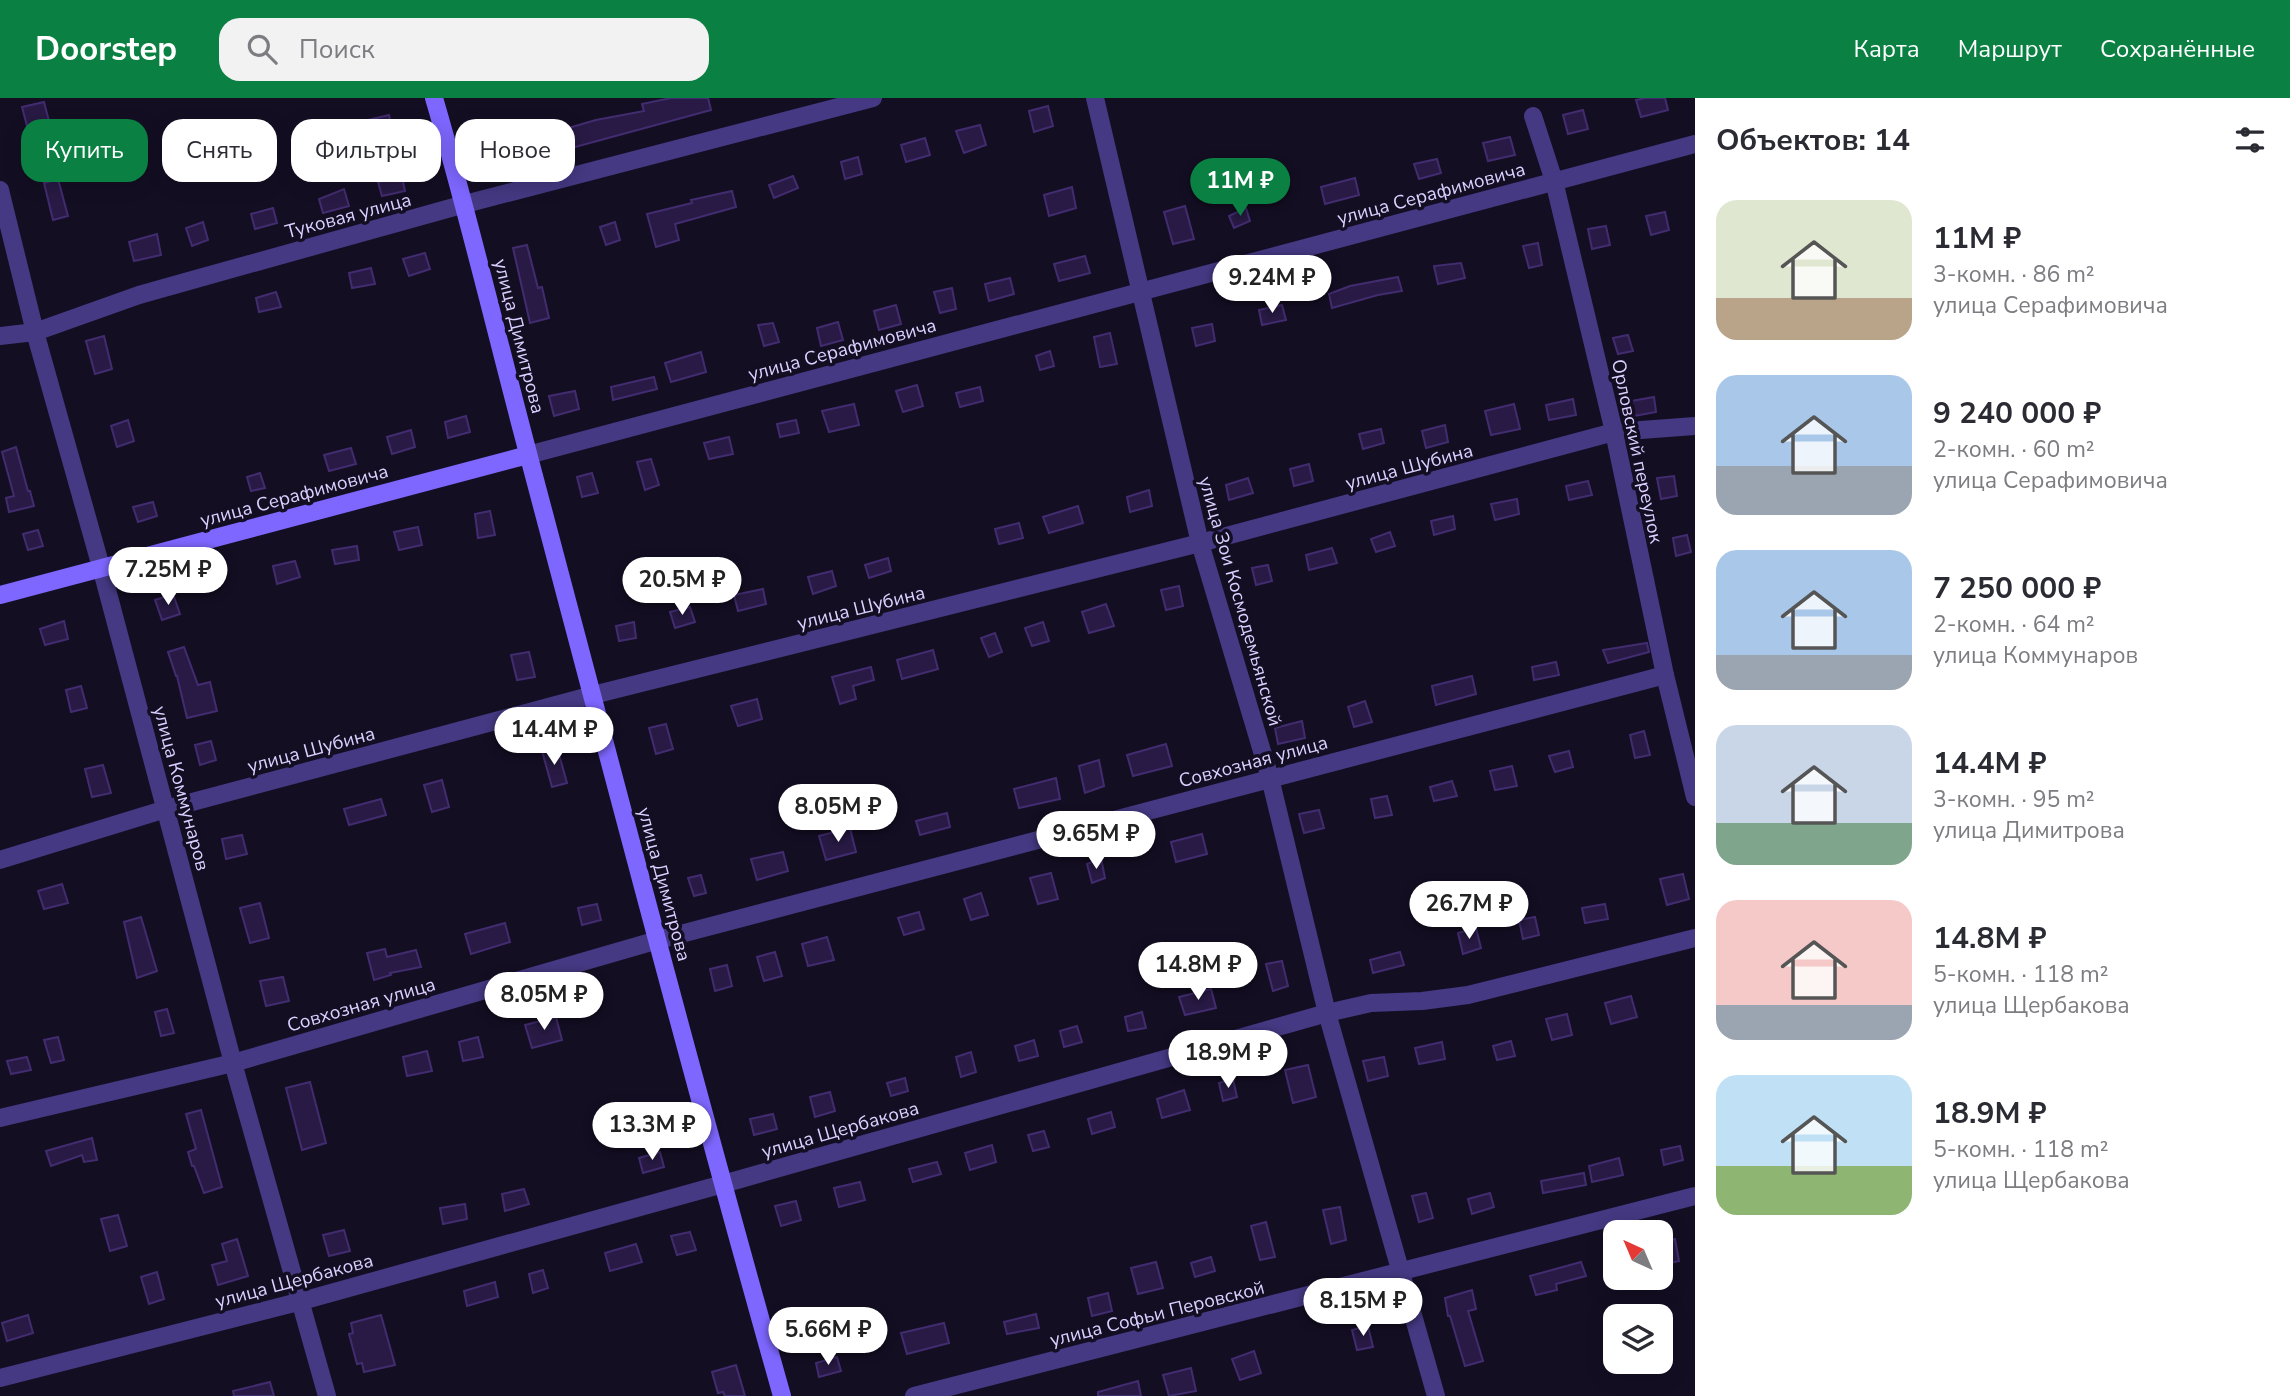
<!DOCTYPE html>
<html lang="ru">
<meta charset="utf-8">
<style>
:root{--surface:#fff;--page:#f2f2f3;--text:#2b2b33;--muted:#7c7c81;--accent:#0b8043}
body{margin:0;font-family:"Nunito Sans",sans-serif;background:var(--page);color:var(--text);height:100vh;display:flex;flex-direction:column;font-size:26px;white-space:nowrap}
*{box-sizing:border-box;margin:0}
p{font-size:23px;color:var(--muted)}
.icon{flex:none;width:38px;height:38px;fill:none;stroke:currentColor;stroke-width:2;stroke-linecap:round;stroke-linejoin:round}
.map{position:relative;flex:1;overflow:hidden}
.details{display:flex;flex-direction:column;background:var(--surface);width:595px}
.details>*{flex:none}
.hud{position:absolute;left:21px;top:21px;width:665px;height:63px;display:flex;gap:14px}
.needle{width:46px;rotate:316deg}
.tools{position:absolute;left:1603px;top:1122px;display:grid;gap:14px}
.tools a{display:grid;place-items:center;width:70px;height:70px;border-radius:14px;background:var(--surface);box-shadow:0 4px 18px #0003;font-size:35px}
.price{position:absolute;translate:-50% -60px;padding:0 16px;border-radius:24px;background:#fff;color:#222;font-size:23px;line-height:46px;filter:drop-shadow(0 2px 4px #0008)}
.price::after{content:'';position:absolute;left:50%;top:42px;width:21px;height:16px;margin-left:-10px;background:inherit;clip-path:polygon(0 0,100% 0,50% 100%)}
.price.selected{background:var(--accent);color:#fff}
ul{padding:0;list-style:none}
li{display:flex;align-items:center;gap:21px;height:175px;padding:0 21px}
li span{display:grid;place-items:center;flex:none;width:196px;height:140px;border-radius:21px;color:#555}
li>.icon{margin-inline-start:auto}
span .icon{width:84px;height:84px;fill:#fffc;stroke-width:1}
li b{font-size:30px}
h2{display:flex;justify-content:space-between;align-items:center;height:84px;padding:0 21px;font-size:30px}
.pill{padding:0 24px;border-radius:21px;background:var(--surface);box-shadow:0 4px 18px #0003;font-size:24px;line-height:63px}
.pill.selected{background:var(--accent);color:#fff}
header{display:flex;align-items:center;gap:42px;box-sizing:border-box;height:98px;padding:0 35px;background:var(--accent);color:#fff}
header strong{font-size:33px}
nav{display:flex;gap:38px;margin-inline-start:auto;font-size:24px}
.search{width:490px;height:63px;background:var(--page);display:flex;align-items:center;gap:18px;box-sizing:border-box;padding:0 24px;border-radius:21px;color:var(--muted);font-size:26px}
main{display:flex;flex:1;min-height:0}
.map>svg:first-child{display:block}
</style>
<header>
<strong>Doorstep</strong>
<div class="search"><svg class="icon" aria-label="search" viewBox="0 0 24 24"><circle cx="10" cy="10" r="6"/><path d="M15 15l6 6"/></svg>Поиск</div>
<nav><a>Карта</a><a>Маршрут</a><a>Сохранённые</a></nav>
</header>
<main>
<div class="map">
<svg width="1695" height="1298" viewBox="0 0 1695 1298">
<rect width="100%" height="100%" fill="#140e23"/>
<!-- building -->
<g fill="#281a44" stroke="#422c70" stroke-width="2">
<polygon points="671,0 708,0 711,12 564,52 558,33 596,22 644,13 642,6"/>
<polygon points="1645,0 1665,0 1668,12 1641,19 1636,2"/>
<polygon points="44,4 49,23 27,28 22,9"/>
<polygon points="1048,8 1053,28 1034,34 1029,13"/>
<polygon points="1583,12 1588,31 1568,36 1563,17"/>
<polygon points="389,17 394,42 361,50 355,25"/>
<polygon points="980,27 986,47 964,55 956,33"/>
<polygon points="1510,39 1515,57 1488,63 1483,45"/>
<polygon points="925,40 930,57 906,64 901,47"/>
<polygon points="510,46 515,65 496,70 491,51"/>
<polygon points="858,59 862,76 845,81 841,64"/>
<polygon points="1437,61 1441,75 1419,81 1414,66"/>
<polygon points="793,78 798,90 774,100 769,87"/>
<polygon points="402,79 405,93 382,98 378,84"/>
<polygon points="1355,80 1359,97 1325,106 1321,89"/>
<polygon points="58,81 68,118 53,122 44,85"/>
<polygon points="1072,89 1076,110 1049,118 1044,97"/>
<polygon points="344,91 349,108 323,115 319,101"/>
<polygon points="732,93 736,109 675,126 679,142 656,149 647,116 692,105 691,102"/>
<polygon points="1185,108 1194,141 1173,146 1164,114"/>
<polygon points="273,110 277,125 255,131 251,116"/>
<polygon points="1246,110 1250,123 1234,130 1229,118"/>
<polygon points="1665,114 1669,132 1651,137 1646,118"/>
<polygon points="203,124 208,142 192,148 186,130"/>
<polygon points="615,124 620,142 606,147 600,129"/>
<polygon points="1606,128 1610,147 1592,151 1588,131"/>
<polygon points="157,136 161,157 134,163 129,144"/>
<polygon points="1538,145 1542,167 1529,170 1523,148"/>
<polygon points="527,147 538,190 542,189 549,220 530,225 513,150"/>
<polygon points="425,155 430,171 409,178 403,161"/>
<polygon points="1085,158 1090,175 1059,183 1054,166"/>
<polygon points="1461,165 1465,180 1438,186 1434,168"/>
<polygon points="371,170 375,186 352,190 349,175"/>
<polygon points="1398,179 1402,193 1378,197 1332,210 1329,196 1350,188"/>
<polygon points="1010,180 1014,196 989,203 985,186"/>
<polygon points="952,190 956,211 940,215 934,194"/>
<polygon points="276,194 281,209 259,214 256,200"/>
<polygon points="896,207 901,226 879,232 874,213"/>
<polygon points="1282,207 1286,222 1262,227 1259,212"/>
<polygon points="838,224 843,242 821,248 817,230"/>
<polygon points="773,225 779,244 764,248 758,227"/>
<polygon points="1212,226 1215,243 1196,248 1192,230"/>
<polygon points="1110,235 1117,266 1100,269 1094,239"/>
<polygon points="1628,237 1633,253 1618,256 1613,240"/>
<polygon points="104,238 112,271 95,276 86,243"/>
<polygon points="1050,253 1054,268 1040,272 1036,258"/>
<polygon points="701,254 706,274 671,284 665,265"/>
<polygon points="654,279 657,291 613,302 611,289"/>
<polygon points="917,287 923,308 903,314 896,293"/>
<polygon points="980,289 983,303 960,309 956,295"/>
<polygon points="575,293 579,311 554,318 549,298"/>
<polygon points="1654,299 1656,314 1634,318 1631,303"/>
<polygon points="1573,301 1576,317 1549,322 1546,307"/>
<polygon points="854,306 859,327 829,334 822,313"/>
<polygon points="1514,306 1520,331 1491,337 1485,313"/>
<polygon points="466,318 470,334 448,340 445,324"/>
<polygon points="128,322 134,343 117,349 111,328"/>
<polygon points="796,322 799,335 780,339 777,326"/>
<polygon points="1445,327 1448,344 1426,350 1422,333"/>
<polygon points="1381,331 1384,345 1363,351 1359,336"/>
<polygon points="411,332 415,349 392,356 387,339"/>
<polygon points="729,339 733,356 709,361 704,345"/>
<polygon points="16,349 28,393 30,393 34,408 9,414 6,400 14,398 2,354"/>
<polygon points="351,350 356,366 329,373 324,357"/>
<polygon points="651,361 659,387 645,392 637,364"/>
<polygon points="1309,366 1313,383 1294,388 1290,371"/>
<polygon points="260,375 265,390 251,393 247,379"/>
<polygon points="592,375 598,395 582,399 577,379"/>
<polygon points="1674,378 1677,398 1661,401 1657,380"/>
<polygon points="1248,380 1253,395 1229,402 1226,387"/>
<polygon points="1588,383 1592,397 1569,402 1566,388"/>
<polygon points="1149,392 1152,408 1130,414 1127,399"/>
<polygon points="1517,401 1519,416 1495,422 1491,406"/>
<polygon points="153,404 157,418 138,424 133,409"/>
<polygon points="1078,408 1083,425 1049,435 1043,419"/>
<polygon points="490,413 495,437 478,440 475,416"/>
<polygon points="1453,418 1455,431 1434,437 1431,423"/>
<polygon points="1019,425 1023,440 999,446 995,431"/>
<polygon points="418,429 422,447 399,452 394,434"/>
<polygon points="38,432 43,448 28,452 23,436"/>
<polygon points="1390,434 1395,448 1376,454 1371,441"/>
<polygon points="1687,437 1691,454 1676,458 1673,440"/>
<polygon points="357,448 359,462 335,466 332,452"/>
<polygon points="1332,450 1337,465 1309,472 1306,457"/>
<polygon points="888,460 891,473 869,480 865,467"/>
<polygon points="295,463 300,479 277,486 273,468"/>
<polygon points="1268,467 1272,483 1256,487 1252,470"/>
<polygon points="832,473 836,488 813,496 808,479"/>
<polygon points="1179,488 1183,508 1166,512 1161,492"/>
<polygon points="763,491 766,506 738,513 734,497"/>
<polygon points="173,496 180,516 162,522 155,502"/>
<polygon points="1106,506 1114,528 1089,535 1082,514"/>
<polygon points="690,509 695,524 675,530 670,514"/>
<polygon points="64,523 68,541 45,547 40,531"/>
<polygon points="634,524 636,540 619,543 616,528"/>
<polygon points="1043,524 1049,543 1032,548 1025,530"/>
<polygon points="995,535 1002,554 989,559 981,540"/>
<polygon points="1647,545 1649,554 1608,565 1603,552"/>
<polygon points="184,549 198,587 210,584 217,613 187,620 177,578 176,578 168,554"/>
<polygon points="933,552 938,571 902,581 897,562"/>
<polygon points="529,554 535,579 517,582 511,557"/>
<polygon points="1556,564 1559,577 1534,582 1532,569"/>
<polygon points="871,569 874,582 853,588 856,601 840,606 832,579"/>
<polygon points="1472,578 1476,596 1436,607 1432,588"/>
<polygon points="81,588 87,610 71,614 66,592"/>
<polygon points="757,601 762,621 738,628 731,608"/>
<polygon points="1365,603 1372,624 1354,629 1348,609"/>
<polygon points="1302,623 1305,640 1278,646 1275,630"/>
<polygon points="666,626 673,651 656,656 649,630"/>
<polygon points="1644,633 1650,657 1635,660 1630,637"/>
<polygon points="211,643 216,662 200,667 195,647"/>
<polygon points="1166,646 1172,668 1133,678 1127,657"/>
<polygon points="557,649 567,685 552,689 542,653"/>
<polygon points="1569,653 1573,669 1555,674 1549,658"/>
<polygon points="1099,662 1104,688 1085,695 1079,668"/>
<polygon points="103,667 111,695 92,699 85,671"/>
<polygon points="1512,668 1517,688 1495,692 1490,673"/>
<polygon points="1056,680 1060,701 1019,710 1014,691"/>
<polygon points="442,682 449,709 432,714 424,687"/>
<polygon points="1452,683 1457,698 1434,703 1430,689"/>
<polygon points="1387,698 1392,717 1375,720 1371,701"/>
<polygon points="381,701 386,717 349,727 344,711"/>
<polygon points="1319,712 1324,730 1304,735 1299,716"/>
<polygon points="947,715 950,729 920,737 916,723"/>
<polygon points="850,730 856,754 826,762 819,738"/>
<polygon points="1202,736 1207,756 1176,764 1171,744"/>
<polygon points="242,737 247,756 226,761 222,741"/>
<polygon points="783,754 788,773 757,782 751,761"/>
<polygon points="1101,760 1105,780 1092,785 1087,766"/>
<polygon points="1051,775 1058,801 1038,806 1030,780"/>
<polygon points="1683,776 1689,801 1667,807 1660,781"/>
<polygon points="701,777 706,795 694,798 688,780"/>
<polygon points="62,786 68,805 44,811 38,793"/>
<polygon points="981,795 988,817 971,822 964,801"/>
<polygon points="260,805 269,840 250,845 240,810"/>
<polygon points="597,806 601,822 582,827 578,810"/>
<polygon points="1605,806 1608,821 1585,825 1582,810"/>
<polygon points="919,814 924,831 904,837 898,820"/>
<polygon points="141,819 157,873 137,880 124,824"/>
<polygon points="1535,819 1539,837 1523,841 1519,822"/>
<polygon points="505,825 510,844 471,856 465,836"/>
<polygon points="1476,830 1481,850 1463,856 1458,835"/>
<polygon points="827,839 834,862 808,868 802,846"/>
<polygon points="385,851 387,859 416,852 421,869 390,875 391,877 374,882 367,855"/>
<polygon points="775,854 782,878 764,883 757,859"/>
<polygon points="1400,854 1404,867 1373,875 1370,862"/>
<polygon points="1282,863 1288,888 1273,893 1266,866"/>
<polygon points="727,867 732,888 715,893 710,871"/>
<polygon points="283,879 289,903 266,908 260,883"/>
<polygon points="1211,891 1216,910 1185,917 1179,899"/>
<polygon points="1631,898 1637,919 1611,926 1605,905"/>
<polygon points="167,911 174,935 161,938 155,914"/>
<polygon points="1142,914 1146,930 1128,933 1125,919"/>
<polygon points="1567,916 1572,937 1552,942 1546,921"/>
<polygon points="556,919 562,942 532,950 525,927"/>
<polygon points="1077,928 1082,944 1064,949 1060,933"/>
<polygon points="58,939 64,962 51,965 44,942"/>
<polygon points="478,939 483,959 463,963 459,944"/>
<polygon points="1034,942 1038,958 1019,963 1015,948"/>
<polygon points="1511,943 1515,958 1497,962 1493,948"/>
<polygon points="1442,944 1445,961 1419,966 1415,950"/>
<polygon points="427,953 432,973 407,978 403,959"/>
<polygon points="971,954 976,974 961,979 956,959"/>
<polygon points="27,959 31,972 11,976 7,963"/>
<polygon points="1384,959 1388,978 1368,983 1363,963"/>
<polygon points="1308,967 1316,999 1293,1005 1285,972"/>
<polygon points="905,980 908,993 891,998 887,985"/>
<polygon points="1233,981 1237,999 1223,1003 1219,985"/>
<polygon points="310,984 326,1045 302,1052 286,990"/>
<polygon points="1184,992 1190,1012 1162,1020 1157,1001"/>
<polygon points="830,994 835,1013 815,1019 810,999"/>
<polygon points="201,1012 222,1089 204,1095 194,1068 192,1068 188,1054 196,1051 186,1016"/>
<polygon points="1111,1014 1115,1029 1092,1036 1088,1021"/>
<polygon points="773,1016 777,1031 754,1037 750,1021"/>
<polygon points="1044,1033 1049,1049 1033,1053 1028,1037"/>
<polygon points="92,1040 97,1062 84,1064 82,1057 51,1068 46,1053"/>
<polygon points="992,1047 996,1064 970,1072 965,1055"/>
<polygon points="1680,1048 1683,1062 1664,1067 1661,1052"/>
<polygon points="660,1054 664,1069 643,1075 639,1060"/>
<polygon points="1619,1060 1623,1077 1592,1084 1589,1068"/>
<polygon points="937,1064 941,1076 913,1084 909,1071"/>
<polygon points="1584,1075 1586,1087 1543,1095 1541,1083"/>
<polygon points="860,1084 865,1102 839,1109 834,1090"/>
<polygon points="524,1091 529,1106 505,1113 502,1096"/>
<polygon points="1426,1095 1433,1120 1419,1124 1412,1098"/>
<polygon points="1490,1095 1494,1109 1472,1116 1468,1101"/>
<polygon points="796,1103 801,1122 781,1128 775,1108"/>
<polygon points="465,1106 467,1121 443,1126 440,1110"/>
<polygon points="1340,1109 1346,1142 1331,1146 1323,1112"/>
<polygon points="118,1117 127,1148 110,1153 101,1121"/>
<polygon points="1266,1124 1275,1159 1260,1162 1251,1128"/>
<polygon points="344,1132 350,1153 329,1158 323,1137"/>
<polygon points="690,1134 696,1152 677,1157 671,1138"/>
<polygon points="237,1141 248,1178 218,1187 212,1167 227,1163 222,1146"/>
<polygon points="1675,1141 1679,1163 1661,1167 1661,1144"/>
<polygon points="636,1146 642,1164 610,1173 605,1155"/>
<polygon points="1211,1159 1215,1173 1195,1179 1191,1165"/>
<polygon points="1156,1164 1163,1190 1138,1196 1131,1170"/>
<polygon points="1581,1164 1586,1178 1556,1186 1557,1192 1536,1197 1530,1178"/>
<polygon points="543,1172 548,1190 533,1195 529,1176"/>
<polygon points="157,1174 164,1201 149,1206 141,1179"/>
<polygon points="495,1184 498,1199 467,1208 464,1193"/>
<polygon points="1472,1192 1476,1211 1468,1213 1483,1263 1465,1268 1450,1218 1448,1218 1445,1200"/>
<polygon points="1108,1195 1112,1213 1092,1218 1088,1200"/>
<polygon points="1036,1216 1039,1230 1007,1236 1004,1224"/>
<polygon points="28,1217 33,1235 7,1243 2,1225"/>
<polygon points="381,1217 395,1267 364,1274 362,1265 357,1266 349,1236 353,1235 351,1225"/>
<polygon points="944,1225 949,1245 907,1256 901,1235"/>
<polygon points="1368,1228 1373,1249 1357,1252 1352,1232"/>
<polygon points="1254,1253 1261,1275 1240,1282 1232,1261"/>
<polygon points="837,1259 841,1273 819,1279 816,1265"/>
<polygon points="736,1267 745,1298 725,1298 723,1294 718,1295 712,1274"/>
<polygon points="1191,1270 1196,1293 1169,1298 1163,1277"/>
<polygon points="1138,1283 1141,1298 1098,1298 1098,1294"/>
<polygon points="270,1284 274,1298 234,1298 233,1293"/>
</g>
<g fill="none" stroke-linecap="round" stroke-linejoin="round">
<!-- street -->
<g stroke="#453983" stroke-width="18">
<polyline points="1095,0 1200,445 1270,680 1327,915 1436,1298"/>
<polyline points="1533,18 1554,83 1614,334 1665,577 1695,699"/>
<polyline points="0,92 35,234 101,469 233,965 327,1298"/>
<polyline points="0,238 35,234 139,197 203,179 465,106 873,0"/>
<polyline points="528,357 1695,46"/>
<polyline points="0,762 166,711 593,597 1200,445 1614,334 1695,328"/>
<polyline points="0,1020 233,965 658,842 1665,577"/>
<polyline points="0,1280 302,1203 723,1086 1327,915 1371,905 1422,903 1468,897 1695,840"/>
<polyline points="914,1298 1695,1098"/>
</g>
<!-- secondary -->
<g stroke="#7e67ff" stroke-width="18">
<path d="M434,0C469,119 497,239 529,359C612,672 694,986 782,1298"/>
<polyline points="0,497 528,357"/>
</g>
</g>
<g text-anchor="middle" stroke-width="7" stroke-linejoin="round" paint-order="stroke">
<!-- street labels -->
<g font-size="19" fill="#dbd0ff" stroke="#140e23">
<text transform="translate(1431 95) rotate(-15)" y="7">улица Серафимовича</text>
<text transform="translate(348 117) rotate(-15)" y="7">Туковая улица</text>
<text transform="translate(520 238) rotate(76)" y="7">улица Димитрова</text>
<text transform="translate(842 251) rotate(-15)" y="7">улица Серафимовича</text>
<text transform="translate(1638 353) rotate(78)" y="7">Орловский переулок</text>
<text transform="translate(1409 368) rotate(-15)" y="7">улица Шубина</text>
<text transform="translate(294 397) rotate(-15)" y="7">улица Серафимовича</text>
<text transform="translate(1241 503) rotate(74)" y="7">улица Зои Космодемьянской</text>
<text transform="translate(861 509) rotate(-14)" y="7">улица Шубина</text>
<text transform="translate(311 651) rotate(-15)" y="7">улица Шубина</text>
<text transform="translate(1253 663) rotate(-15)" y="7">Совхозная улица</text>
<text transform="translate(182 690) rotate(75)" y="7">улица Коммунаров</text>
<text transform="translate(665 786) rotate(75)" y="7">улица Димитрова</text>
<text transform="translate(361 906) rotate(-16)" y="7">Совхозная улица</text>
<text transform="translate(840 1031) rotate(-16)" y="7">улица Щербакова</text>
<text transform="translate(294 1182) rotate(-15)" y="7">улица Щербакова</text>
<text transform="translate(1157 1215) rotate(-14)" y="7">улица Софьи Перовской</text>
</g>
</g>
</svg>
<div class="tools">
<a><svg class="needle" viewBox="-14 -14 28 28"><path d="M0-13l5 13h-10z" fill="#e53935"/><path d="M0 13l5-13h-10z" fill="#7c7c81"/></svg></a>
<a><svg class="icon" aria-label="layers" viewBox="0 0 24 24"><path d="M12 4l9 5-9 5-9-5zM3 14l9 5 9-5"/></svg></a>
</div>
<b class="price selected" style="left:1240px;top:120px">11M ₽</b>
<b class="price" style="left:1272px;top:217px">9.24M ₽</b>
<b class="price" style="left:168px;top:509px">7.25M ₽</b>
<b class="price" style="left:682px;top:519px">20.5M ₽</b>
<b class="price" style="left:554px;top:669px">14.4M ₽</b>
<b class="price" style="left:838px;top:746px">8.05M ₽</b>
<b class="price" style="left:1096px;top:773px">9.65M ₽</b>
<b class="price" style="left:1469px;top:843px">26.7M ₽</b>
<b class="price" style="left:1198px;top:904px">14.8M ₽</b>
<b class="price" style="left:544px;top:934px">8.05M ₽</b>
<b class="price" style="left:1228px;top:992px">18.9M ₽</b>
<b class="price" style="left:652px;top:1064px">13.3M ₽</b>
<b class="price" style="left:1363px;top:1240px">8.15M ₽</b>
<b class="price" style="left:828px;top:1269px">5.66M ₽</b>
<div class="hud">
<a class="pill selected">Купить</a>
<a class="pill">Снять</a>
<a class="pill">Фильтры</a>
<a class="pill">Новое</a>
</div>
</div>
<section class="details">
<h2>Объектов: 14<svg class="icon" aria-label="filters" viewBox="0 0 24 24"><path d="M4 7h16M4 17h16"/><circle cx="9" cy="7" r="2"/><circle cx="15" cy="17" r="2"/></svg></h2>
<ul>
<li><span style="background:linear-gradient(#dfe7d0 70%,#b9a48a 0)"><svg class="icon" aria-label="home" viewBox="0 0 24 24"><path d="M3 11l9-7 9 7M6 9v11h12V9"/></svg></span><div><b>11M ₽</b><p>3-комн. · 86 m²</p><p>улица Серафимовича</p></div></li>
<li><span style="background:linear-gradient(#a9c7e8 65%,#9aa5b1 0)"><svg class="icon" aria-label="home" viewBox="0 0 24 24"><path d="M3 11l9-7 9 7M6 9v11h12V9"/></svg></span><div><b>9 240 000 ₽</b><p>2-комн. · 60 m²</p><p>улица Серафимовича</p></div></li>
<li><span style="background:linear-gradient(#a9c7e8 75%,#9aa5b1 0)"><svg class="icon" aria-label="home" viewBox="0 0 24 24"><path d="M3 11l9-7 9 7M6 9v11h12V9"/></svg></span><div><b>7 250 000 ₽</b><p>2-комн. · 64 m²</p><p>улица Коммунаров</p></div></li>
<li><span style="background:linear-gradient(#c9d6e8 70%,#7fa58c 0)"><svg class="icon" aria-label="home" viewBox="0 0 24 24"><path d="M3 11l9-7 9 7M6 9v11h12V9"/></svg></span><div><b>14.4M ₽</b><p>3-комн. · 95 m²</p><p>улица Димитрова</p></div></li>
<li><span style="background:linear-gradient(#f6c9c9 75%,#9aa5b1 0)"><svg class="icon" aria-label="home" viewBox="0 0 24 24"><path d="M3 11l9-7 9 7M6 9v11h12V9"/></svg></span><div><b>14.8M ₽</b><p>5-комн. · 118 m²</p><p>улица Щербакова</p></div></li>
<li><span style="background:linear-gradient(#bfe0f5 65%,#8fb573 0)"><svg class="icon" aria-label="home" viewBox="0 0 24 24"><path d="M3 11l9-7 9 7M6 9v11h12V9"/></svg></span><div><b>18.9M ₽</b><p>5-комн. · 118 m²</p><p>улица Щербакова</p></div></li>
</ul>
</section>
</main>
